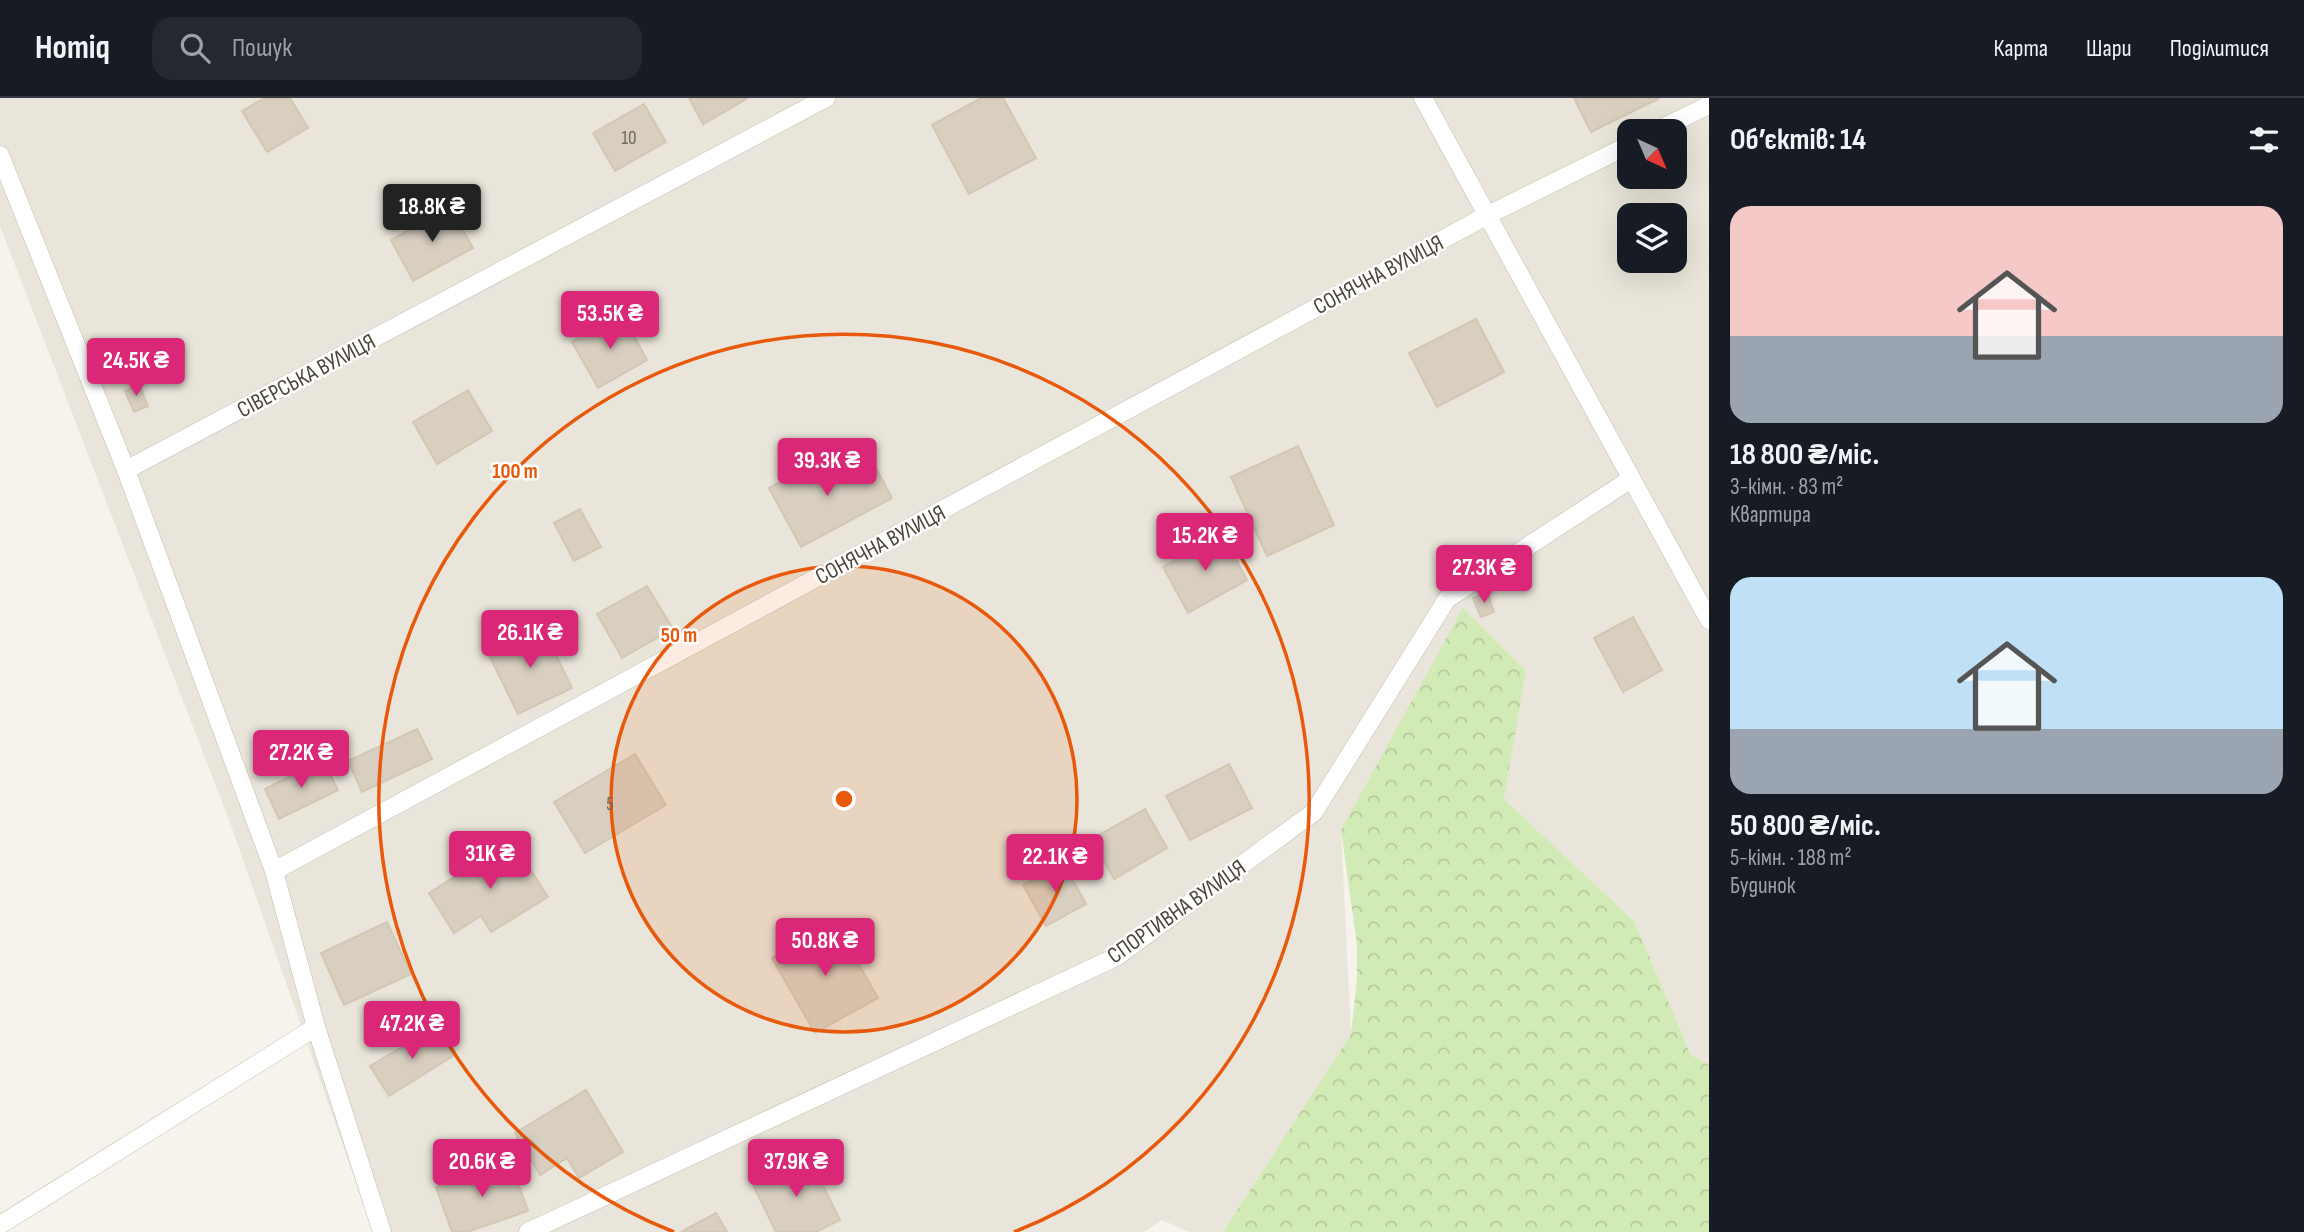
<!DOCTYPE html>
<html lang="uk">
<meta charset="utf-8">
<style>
:root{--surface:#171b24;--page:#242831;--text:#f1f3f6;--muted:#9ea1a6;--line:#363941;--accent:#db2777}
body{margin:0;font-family:"Sofia Sans Condensed",sans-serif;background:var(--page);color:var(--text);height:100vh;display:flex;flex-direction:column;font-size:26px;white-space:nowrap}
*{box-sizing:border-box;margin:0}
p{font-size:23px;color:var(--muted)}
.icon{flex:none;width:38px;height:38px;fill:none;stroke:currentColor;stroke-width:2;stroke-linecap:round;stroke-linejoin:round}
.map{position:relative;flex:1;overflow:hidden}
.drawer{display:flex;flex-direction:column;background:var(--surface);width:595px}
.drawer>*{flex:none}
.needle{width:46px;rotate:136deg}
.fabs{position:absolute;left:1617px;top:21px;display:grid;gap:14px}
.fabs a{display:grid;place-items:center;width:70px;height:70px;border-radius:14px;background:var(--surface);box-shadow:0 7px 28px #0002;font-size:35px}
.price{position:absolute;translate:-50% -60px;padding:0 16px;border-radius:7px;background:var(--accent);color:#fff;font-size:23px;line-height:46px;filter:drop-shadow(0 2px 4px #0008)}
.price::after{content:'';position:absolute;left:50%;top:42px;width:21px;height:16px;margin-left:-10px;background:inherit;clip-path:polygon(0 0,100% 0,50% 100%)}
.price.current{background:#222;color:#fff}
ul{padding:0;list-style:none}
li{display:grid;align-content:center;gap:14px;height:371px;padding:0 21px}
li span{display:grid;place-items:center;height:217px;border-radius:21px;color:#555}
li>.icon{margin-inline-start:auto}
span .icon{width:126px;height:126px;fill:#fffc;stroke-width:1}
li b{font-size:30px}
h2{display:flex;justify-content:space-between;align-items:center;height:84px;padding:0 21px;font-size:30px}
header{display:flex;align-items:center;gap:42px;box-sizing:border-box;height:98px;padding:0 35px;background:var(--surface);border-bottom:2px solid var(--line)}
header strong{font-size:33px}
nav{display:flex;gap:38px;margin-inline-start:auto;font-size:24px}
.search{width:490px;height:63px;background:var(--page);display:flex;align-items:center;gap:18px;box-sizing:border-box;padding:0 24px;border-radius:21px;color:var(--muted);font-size:26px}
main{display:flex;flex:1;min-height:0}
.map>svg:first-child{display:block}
</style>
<header>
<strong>Homiq</strong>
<div class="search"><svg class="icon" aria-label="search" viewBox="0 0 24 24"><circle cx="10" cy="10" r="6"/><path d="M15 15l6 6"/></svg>Пошук</div>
<nav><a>Карта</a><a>Шари</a><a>Поділитися</a></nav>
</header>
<main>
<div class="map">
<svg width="1709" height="1134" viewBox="0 0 1709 1134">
<defs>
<pattern id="forest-crowns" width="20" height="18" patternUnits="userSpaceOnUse" patternTransform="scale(1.75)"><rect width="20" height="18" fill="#d2eab5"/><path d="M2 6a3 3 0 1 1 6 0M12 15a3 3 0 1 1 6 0" fill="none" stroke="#b6ca9c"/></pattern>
</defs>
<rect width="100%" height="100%" fill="#f6f3ec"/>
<!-- residential -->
<path fill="#eae5da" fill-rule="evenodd" d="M0,0H1709V967L1691,957L1634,823L1504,701L1526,573L1341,732L1351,936L1223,1134H1190L1162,1122L1144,1134H373L232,730L0,128ZM1629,33H1675V79H1629ZM1629,117H1675V163H1629Z"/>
<!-- forest -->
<polygon fill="url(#forest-crowns)" points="1463,510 1526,573 1504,701 1634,823 1691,957 1709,967 1709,1134 1223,1134 1351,936 1357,881 1357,847 1341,732"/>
<!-- building -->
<g fill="#d8cfc1" stroke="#d3c7b4" stroke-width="2">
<polygon points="264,0 290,0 308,30 267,54 242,13"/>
<polygon points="689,0 748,0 703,26"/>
<polygon points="981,0 1003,0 1036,60 969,96 932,27"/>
<polygon points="1574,0 1660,0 1591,34"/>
<polygon points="644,6 666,44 615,73 593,35"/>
<polygon points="450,109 473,150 413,183 391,142"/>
<polygon points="622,216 647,262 598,290 572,244"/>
<polygon points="1476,221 1504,274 1437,309 1409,255"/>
<polygon points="139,287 148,308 134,314 125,293"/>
<polygon points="468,292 492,333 437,366 413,324"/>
<polygon points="1298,348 1334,427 1267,458 1231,379"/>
<polygon points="830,357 844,382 874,366 892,400 801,449 769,390"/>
<polygon points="580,411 601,449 574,463 554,425"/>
<polygon points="1222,436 1247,482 1188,515 1163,469"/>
<polygon points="647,488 673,531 622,560 597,516"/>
<polygon points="1487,494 1494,514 1481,519 1473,500"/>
<polygon points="1633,519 1662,572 1623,594 1594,540"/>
<polygon points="542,528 572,590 518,616 488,555"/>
<polygon points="417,631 432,661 362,694 348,663"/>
<polygon points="635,656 666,707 585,755 554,704"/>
<polygon points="323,662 338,692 279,721 265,691"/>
<polygon points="1229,666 1252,710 1190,742 1166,698"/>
<polygon points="1145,711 1167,750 1114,781 1092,741"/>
<polygon points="512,742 548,799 491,834 481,818 454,835 429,795"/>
<polygon points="1063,764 1086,806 1046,828 1023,787"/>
<polygon points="387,824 411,876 344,907 321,855"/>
<polygon points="835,824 878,900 815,935 772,860"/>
<polygon points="436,929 453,958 389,998 370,968"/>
<polygon points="586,992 623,1054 579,1080 567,1060 540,1077 515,1035"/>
<polygon points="808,1057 840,1122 816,1134 776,1134 752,1085"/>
<polygon points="510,1063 528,1113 467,1134 452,1134 436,1089"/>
<polygon points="716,1115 727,1134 681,1134"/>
</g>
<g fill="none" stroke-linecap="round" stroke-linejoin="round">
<defs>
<g id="lane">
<polyline points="1423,0 1709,522"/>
<polyline points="1656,33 1709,7"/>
<polyline points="0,57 126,372"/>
<polyline points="274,773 126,372 826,0"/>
<polyline points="316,929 274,773 1486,118 1629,47"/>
<polyline points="0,1127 316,929 382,1134"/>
<polyline points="528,1134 1116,859 1314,714 1447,501 1631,381"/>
</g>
</defs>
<!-- lane casing -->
<use href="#lane" stroke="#c2bbae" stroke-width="19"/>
<!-- lane -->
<use href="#lane" stroke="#fff" stroke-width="18"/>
</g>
<!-- distance rings -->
<circle cx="844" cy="701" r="233" fill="#e8590c" fill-opacity=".12"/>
<g fill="none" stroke="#e8590c" stroke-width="3.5">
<circle cx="844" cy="701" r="233"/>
<path d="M674 1134A465 465 0 1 1 1014 1134"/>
</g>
<g text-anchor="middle" stroke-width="5" stroke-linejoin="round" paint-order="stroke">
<!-- number labels -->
<g font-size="19" fill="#6e675b">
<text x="629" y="46">10</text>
<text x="610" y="712">5</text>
</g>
<!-- street labels -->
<g font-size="23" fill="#4b4439" stroke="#fff">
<text transform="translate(1378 176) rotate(-28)" y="8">СОНЯЧНА ВУЛИЦЯ</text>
<text transform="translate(306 277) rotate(-28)" y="8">СІВЕРСЬКА ВУЛИЦЯ</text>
<text transform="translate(880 446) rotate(-28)" y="8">СОНЯЧНА ВУЛИЦЯ</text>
<text transform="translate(1176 813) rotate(-35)" y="8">СПОРТИВНА ВУЛИЦЯ</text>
</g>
</g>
<circle cx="844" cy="701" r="10" fill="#e8590c" stroke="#fff" stroke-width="3.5"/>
<g font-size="21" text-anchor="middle" font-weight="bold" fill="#e8590c" stroke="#fff" stroke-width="5" stroke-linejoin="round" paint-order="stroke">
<text x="515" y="380">100 m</text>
<text x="679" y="544">50 m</text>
</g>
</svg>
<div class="fabs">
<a><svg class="needle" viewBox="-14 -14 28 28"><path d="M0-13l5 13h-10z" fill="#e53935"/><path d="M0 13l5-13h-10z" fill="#9ea1a6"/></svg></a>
<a><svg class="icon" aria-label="layers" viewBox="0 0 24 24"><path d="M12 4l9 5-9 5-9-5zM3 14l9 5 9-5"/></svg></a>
</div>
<b class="price current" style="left:432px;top:146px">18.8K ₴</b>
<b class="price" style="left:610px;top:253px">53.5K ₴</b>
<b class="price" style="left:136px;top:300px">24.5K ₴</b>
<b class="price" style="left:827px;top:400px">39.3K ₴</b>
<b class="price" style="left:1205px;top:475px">15.2K ₴</b>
<b class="price" style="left:1484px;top:507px">27.3K ₴</b>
<b class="price" style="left:530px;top:572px">26.1K ₴</b>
<b class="price" style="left:301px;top:692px">27.2K ₴</b>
<b class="price" style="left:490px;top:793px">31K ₴</b>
<b class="price" style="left:1055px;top:796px">22.1K ₴</b>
<b class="price" style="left:825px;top:880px">50.8K ₴</b>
<b class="price" style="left:412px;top:963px">47.2K ₴</b>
<b class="price" style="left:482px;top:1101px">20.6K ₴</b>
<b class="price" style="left:796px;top:1101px">37.9K ₴</b>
</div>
<section class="drawer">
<h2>Об’єктів: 14<svg class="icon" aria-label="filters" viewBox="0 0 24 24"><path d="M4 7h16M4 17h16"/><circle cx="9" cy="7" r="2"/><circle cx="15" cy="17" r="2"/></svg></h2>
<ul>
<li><span style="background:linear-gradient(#f6c9c9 60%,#9aa5b1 0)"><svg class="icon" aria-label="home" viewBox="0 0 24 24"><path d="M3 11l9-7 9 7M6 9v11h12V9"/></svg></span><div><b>18 800 ₴/міс.</b><p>3-кімн. · 83 m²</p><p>Квартира</p></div></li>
<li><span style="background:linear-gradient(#bfe0f5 70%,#9aa5b1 0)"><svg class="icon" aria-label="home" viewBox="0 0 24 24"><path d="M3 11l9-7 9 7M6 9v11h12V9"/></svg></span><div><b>50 800 ₴/міс.</b><p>5-кімн. · 188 m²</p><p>Будинок</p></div></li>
</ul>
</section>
</main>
